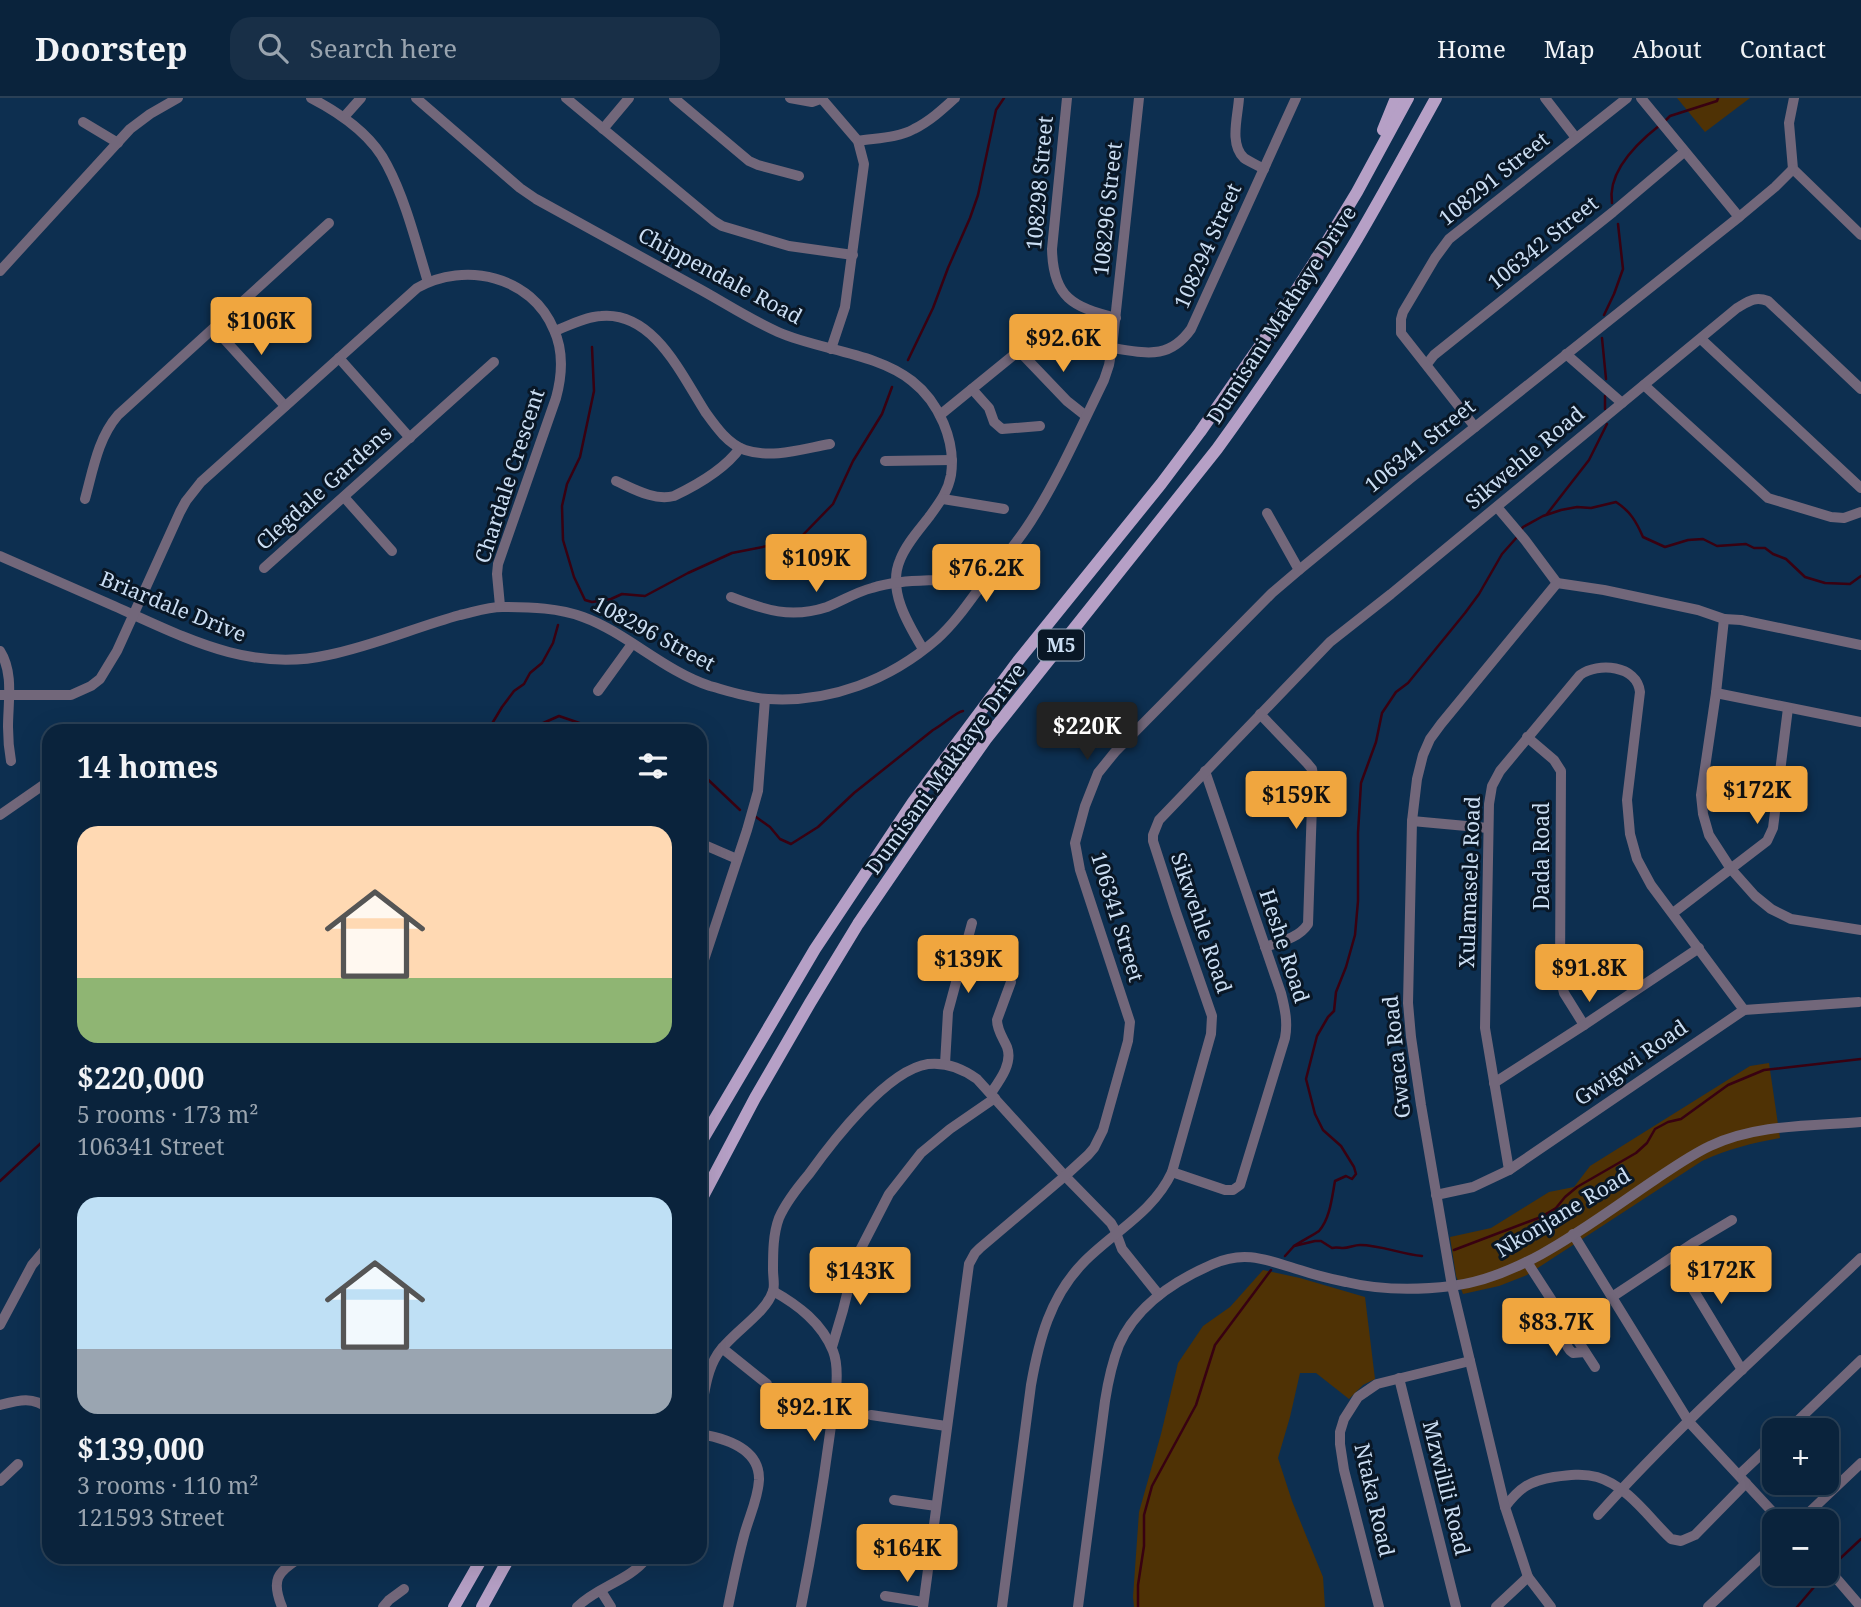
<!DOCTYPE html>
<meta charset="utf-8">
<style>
:root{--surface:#0a233c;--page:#182f47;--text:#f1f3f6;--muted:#99a4af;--line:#2a4056;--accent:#f0a63f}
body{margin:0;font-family:"Noto Serif",serif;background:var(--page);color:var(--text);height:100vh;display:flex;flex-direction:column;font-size:26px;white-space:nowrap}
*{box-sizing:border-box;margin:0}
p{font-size:23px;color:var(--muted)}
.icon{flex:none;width:38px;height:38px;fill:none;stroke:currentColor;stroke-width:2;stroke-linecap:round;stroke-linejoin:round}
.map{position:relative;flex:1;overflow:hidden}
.drawer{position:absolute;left:42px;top:626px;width:665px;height:840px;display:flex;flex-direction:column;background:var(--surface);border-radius:21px;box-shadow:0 7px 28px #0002,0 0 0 2px var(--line)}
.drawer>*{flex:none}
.controls{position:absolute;left:1762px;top:1320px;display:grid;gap:14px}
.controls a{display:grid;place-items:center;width:77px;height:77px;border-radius:14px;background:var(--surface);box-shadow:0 7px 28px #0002,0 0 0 2px var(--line);font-size:35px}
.price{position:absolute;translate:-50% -60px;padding:0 16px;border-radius:7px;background:var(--accent);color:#111;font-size:23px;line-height:46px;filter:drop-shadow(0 2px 4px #0008)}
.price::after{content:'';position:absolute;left:50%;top:42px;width:21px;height:16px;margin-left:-10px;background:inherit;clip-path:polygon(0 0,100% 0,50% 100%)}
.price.on{background:#222;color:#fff}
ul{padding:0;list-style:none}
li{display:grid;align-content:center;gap:14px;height:371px;padding:0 35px}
li span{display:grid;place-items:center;height:217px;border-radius:21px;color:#555}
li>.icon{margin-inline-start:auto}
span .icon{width:126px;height:126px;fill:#fffc;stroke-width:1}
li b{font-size:30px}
h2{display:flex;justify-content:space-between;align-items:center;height:84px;padding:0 35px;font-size:30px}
header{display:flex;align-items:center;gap:42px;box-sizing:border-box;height:98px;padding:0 35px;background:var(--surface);border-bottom:2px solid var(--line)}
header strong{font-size:33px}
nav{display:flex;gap:38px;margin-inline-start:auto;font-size:24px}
.search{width:490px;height:63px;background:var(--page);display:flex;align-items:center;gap:18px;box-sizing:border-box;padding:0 24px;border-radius:21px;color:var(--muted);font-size:26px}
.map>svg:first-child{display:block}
</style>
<header>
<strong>Doorstep</strong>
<div class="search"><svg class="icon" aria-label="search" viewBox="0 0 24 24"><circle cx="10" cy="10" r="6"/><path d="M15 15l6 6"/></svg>Search here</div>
<nav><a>Home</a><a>Map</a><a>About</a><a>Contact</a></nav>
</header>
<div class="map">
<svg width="1861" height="1509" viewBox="0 0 1861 1509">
<rect width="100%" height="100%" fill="#0d2f50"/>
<!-- green -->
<g fill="#4f3205">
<polygon points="1677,0 1750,0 1705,34"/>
<path d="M1769,965L1780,1040C1752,1045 1728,1051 1702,1063L1527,1177L1499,1188L1463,1196L1456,1178L1450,1139L1491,1130L1549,1094L1574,1089L1590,1068L1750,968Z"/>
<polygon points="1263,1172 1300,1180 1365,1199 1375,1281 1363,1287 1349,1301 1316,1275 1300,1275 1290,1319 1278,1360 1292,1403 1323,1479 1325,1509 1134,1509 1133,1499 1139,1414 1161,1336 1178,1265 1203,1228 1230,1209"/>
</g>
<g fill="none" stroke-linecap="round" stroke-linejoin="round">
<!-- stream -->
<g stroke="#380111" stroke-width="2.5">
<polyline points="1665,23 1670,18 1717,3 1718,0"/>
<path d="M1612,105C1607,73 1637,45 1660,27"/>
<polyline points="1604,217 1614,196 1623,171 1618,126"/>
<polyline points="1602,240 1606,281"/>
<polyline points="592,249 594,293 580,359 567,386 562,408 563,442 574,479 585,502 592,504 611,501 622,496 645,498 688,475 732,455 798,442 833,406 853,363 882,316 892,289"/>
<polyline points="908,262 933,210 948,170 970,120 978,97 996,12 1004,0"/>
<polyline points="1605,298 1605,311"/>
<polyline points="1547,416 1589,362 1607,326"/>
<path d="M1521,432L1523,429L1543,418L1561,412L1577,409L1591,410L1616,404C1630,413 1636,423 1643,439L1665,449L1688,442L1703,441L1717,448L1746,446L1754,450H1765L1773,456L1786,461L1805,479L1825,485L1850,486L1861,478"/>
<polyline points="487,634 502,609 514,593 524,586 530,575 542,565 553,545 558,527"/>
<polyline points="523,634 559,618 591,629 592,634"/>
<polyline points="700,674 740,712"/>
<path d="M756,719L770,729L780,741L791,746L818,729L854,695L933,632C943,627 956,614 963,613"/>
<polyline points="0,1083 40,1046 49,1035"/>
<path d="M1294,1148C1300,1144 1315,1136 1319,1133C1330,1121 1332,1099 1335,1083L1346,1078L1352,1081L1356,1076L1354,1069L1341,1048L1323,1032L1315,1016L1306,981L1317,938L1328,919L1334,913L1336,894L1346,869L1355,837L1358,803V735L1361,685L1376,644L1382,615L1396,594L1408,585L1465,515L1479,496L1502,456L1518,438"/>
<polyline points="1454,1152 1541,1119 1556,1110 1565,1099 1577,1089 1636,1055 1647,1045 1655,1031 1668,1024 1681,1021 1728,987 1764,972 1861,961"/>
<path d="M1285,1158L1294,1148L1315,1143H1321L1332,1150C1336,1149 1340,1150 1343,1150C1349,1150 1354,1147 1360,1147C1380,1147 1401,1156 1422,1158"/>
<polyline points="43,1260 49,1258"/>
<polyline points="1830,1470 1861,1441"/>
<polyline points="1138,1509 1138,1487 1144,1448 1144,1417 1152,1388 1196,1307 1215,1247 1271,1172"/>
<polyline points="1797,1509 1826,1475"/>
</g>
<!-- minor -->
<g stroke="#72677a" stroke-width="10">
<path d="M311,0C340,15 372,37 387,67C406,103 416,145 428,184"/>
<path d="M416,0L520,90L536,101C589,130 642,159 694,188C722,203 749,221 778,234C819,252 877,255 912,283C939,304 956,343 951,377C948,394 939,405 929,419C919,432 906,446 900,462C887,492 908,526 923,551"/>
<polyline points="566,0 714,123 722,128 789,148 853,157"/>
<polyline points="674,0 749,63 758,67 799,78"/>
<polyline points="790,0 812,4 823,0"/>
<path d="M1067,0L1052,151C1053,200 1073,209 1116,220"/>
<path d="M1239,0C1238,18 1229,46 1244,60C1250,64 1257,67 1264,71"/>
<polyline points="1545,0 1576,40"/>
<polyline points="1641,0 1739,119"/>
<polyline points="1794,0 1789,25 1793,71 1861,137"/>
<polyline points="822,1 858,43 864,66 845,209 831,251"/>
<polyline points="344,19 361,0"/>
<polyline points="83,24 118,45"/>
<polyline points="603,31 629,0"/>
<path d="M858,43C876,40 898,40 914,31C930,23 943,11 955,0"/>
<polyline points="0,173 130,31 150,16 178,0"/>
<polyline points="215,231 285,308"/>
<path d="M555,233C570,227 585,219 601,218C654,213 682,278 706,315C716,329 728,346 745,352C772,361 802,351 830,346"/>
<polyline points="1701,241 1861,390"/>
<path d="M1112,250C1146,255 1169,262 1191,231L1296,0"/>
<polyline points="1566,256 1622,305"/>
<polyline points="339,260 410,340"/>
<polyline points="1427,266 1434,257 1613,114 1684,54"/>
<polyline points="1644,287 1768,400 1831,419 1844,420 1861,414"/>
<polyline points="972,291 989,310 994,324 1002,331 1040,328"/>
<polyline points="940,317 1015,256 1022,256 1067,303 1086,318"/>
<polyline points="1475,329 1401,235 1401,221 1403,214 1435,160 1449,141 1627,0"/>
<polyline points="885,363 952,362"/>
<path d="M616,383C634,391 654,403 674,398C697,387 725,371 740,350"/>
<polyline points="344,399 392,453"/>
<path d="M85,401C93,372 98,340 118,317L329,125"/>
<polyline points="943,401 1004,411"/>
<polyline points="1497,409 1525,442 1557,485"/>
<polyline points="1267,415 1299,472"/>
<path d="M0,458C38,475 76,491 114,508C184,539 249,575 328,557C373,548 416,529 460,517C474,514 490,508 505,509C531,509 559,510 583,519C627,535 664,573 710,588C728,593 749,600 768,601C830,605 890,582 937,541C955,525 969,504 983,485C1000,465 1017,445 1031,423C1059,379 1081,329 1104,282L1109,267L1112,250L1139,0"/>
<polyline points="264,470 494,264"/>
<polyline points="1557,485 1604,492 1698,512 1724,521 1716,595 1701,697 1703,716 1709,737 1731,771 1755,798 1771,811 1791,821 1861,832"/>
<path d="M731,499C765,512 791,521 827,509C842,503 856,494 872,490C893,483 915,483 937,482"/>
<polyline points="1724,521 1741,522 1861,547"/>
<path d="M0,553C14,575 8,604 8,629C8,640 9,652 11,663"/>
<polyline points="598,593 632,546"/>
<polyline points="1716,595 1861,624"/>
<path d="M0,597H71L91,588L100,581L117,553L180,414L186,403L201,384L417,190C465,163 532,178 554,232C564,254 562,278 556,300L498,466L497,476L500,508"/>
<path d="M1260,616L1307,665L1312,671L1313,677L1308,826C1299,840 1280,844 1265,849"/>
<polyline points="1527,639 1554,662 1561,673 1560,879 1564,895 1584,927"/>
<polyline points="0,717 49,683"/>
<polyline points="1412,723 1488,730"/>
<polyline points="700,745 737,761"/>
<polyline points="1673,815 1767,743 1773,730 1788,610"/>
<polyline points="700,874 747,732 758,693 765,601"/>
<polyline points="945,966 948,914 972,825"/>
<polyline points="1494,985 1584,927 1699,850"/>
<path d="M991,995C1000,982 1013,965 1007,949C1003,940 997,932 997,922L1011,884"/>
<path d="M1509,1072L1485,930L1489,706L1492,688L1500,673L1580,577C1598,564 1637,567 1640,594L1627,702L1630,736L1637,761L1651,787L1744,912"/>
<path d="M1172,1074L1225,1092H1233L1240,1087L1285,940C1288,924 1285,911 1281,895L1205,673"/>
<polyline points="1436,1097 1473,1089 1509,1072 1744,912 1859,904"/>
<polyline points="1573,1136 1689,1324 1781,1423"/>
<polyline points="1674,1160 1742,1272"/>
<polyline points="1527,1164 1595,1269"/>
<path d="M773,1193C798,1207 822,1225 833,1253C841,1273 834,1307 831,1328C823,1388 813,1449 801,1509"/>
<polyline points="1612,1199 1695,1144 1732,1122"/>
<polyline points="0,1227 32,1167 49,1147"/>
<path d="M1569,1228C1566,1238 1563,1248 1573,1255L1585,1254"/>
<polyline points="832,1249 843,1212 856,1160 889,1096 921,1055 950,1031 995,1000"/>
<polyline points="722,1250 767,1286"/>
<polyline points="1399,1280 1456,1509"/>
<path d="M0,1307C19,1302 33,1298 49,1311"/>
<polyline points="871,1317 946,1328"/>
<path d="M700,1318C704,1299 706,1274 717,1257C730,1236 766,1216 773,1193C775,1188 773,1179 773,1172C773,1155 773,1136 779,1120C786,1104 798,1089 809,1076C832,1044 887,972 928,966C947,964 962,970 977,981L1065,1078L1111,1125L1115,1132L1122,1151L1159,1197"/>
<polyline points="1788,1332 1861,1262"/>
<path d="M700,1336C724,1340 760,1350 759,1382C758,1400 750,1417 745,1434C738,1459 733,1484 728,1509"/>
<polyline points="1739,1377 1774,1344"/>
<polyline points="0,1383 18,1366"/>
<polyline points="894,1402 936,1408"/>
<path d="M1505,1409C1520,1389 1530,1383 1554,1379C1568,1377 1583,1375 1597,1379C1628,1388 1649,1420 1671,1441L1681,1443L1695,1437L1746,1385"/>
<path d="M1598,1417C1680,1326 1772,1244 1861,1160"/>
<polyline points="1800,1423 1861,1365"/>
<polyline points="1830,1473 1861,1509"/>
<polyline points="601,1493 611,1509"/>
<polyline points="885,1498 923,1504"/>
<path d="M282,1509C271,1482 277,1474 300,1460"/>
<polyline points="383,1509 389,1502 404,1491"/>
<path d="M577,1509C598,1488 629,1483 647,1460"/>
<polyline points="923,1509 969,1166 975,1155 980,1150 1065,1078 1088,1057 1094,1050 1103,1032 1128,943 1130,924 1080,772 1075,745 1085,708 1098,675 1115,654 1272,495 1299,472 1411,380 1739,119 1775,89 1793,71"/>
<path d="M1002,1509L1031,1287C1039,1242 1050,1199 1083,1165C1113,1134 1153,1115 1172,1074L1211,936L1212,918L1176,814L1153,743V737L1159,722L1330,544L1391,496L1737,210C1749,203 1755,198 1768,203L1861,291"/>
<path d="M1078,1509L1105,1303C1108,1284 1112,1265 1119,1247C1136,1208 1176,1182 1213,1166C1246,1151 1269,1163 1300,1172C1315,1177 1331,1181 1346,1184C1379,1192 1419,1192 1452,1188C1525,1179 1596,1121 1656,1081C1674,1069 1691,1057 1710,1048C1756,1026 1811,1028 1861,1024"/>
<polyline points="1379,1509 1344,1372 1340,1346 1340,1334 1344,1321 1358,1299 1377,1286 1470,1263"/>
<polyline points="1496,1509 1528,1479"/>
<polyline points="1551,1509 1528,1479 1505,1409 1452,1188 1421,1007 1411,939 1408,905 1412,723 1417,681 1423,657 1430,641 1441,626 1557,485"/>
<polyline points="1708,1509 1774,1447"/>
</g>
<!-- major -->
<g stroke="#b6a0c6" stroke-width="12">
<polyline points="1383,32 1396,0"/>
<polyline points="700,1046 815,851 913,704 1018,563 1161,386 1200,334 1264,242 1317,160 1357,94 1408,0"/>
<path d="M700,1104L755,1000L810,905L858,826L936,712L986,641L1217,351C1266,283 1314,213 1357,141C1384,95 1410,47 1436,0"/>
<polyline points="454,1509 482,1460"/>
<polyline points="482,1509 509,1460"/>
</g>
</g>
<g text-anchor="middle" stroke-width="6" stroke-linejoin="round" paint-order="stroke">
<!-- shield labels -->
<rect fill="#091726" stroke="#91a2b6" stroke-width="2" x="1038" y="531.5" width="46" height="31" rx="5"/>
<g font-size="19" font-weight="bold" fill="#cbdef3">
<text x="1061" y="554">M5</text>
</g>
<!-- street labels -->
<g font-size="21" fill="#cbdef3" stroke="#091726">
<text transform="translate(1494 81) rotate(-39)" y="7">108291 Street</text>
<text transform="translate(1040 85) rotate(-85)" y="7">108298 Street</text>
<text transform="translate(1108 111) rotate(-84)" y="7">108296 Street</text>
<text transform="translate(1543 145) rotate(-39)" y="7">106342 Street</text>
<text transform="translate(1208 148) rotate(-66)" y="7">108294 Street</text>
<text transform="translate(720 178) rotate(28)" y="7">Chippendale Road</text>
<text transform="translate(1282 217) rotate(-57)" y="7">Dumisani Makhaye Drive</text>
<text transform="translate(1420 348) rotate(-39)" y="7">106341 Street</text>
<text transform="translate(1525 360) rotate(-40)" y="7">Sikwehle Road</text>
<text transform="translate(510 378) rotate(-72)" y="7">Chardale Crescent</text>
<text transform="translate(324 390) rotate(-42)" y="7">Clegdale Gardens</text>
<text transform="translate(173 509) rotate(22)" y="7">Briardale Drive</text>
<text transform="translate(654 536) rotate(28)" y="7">108296 Street</text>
<text transform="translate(946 671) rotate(-54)" y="7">Dumisani Makhaye Drive</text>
<text transform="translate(1542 758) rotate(-90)" y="7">Dada Road</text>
<text transform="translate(1470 784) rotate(-88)" y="7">Xulamasele Road</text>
<text transform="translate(1117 819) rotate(73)" y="7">106341 Street</text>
<text transform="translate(1201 825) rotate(71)" y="7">Sikwehle Road</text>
<text transform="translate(1284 848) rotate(72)" y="7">Heshe Road</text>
<text transform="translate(1397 959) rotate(-96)" y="7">Gwaca Road</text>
<text transform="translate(1631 965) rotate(-35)" y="7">Gwigwi Road</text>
<text transform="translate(1563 1115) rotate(-31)" y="7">Nkonjane Road</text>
<text transform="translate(1446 1390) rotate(76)" y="7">Mzwilili Road</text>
<text transform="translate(1374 1402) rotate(77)" y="7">Ntaka Road</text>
</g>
</g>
</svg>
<div class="controls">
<a>+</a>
<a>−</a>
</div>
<b class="price" style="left:261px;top:259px">$106K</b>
<b class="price" style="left:1063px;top:276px">$92.6K</b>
<b class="price" style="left:816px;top:496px">$109K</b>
<b class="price" style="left:986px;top:506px">$76.2K</b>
<b class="price on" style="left:1087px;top:664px">$220K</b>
<b class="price" style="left:1757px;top:728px">$172K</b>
<b class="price" style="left:1296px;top:733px">$159K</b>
<b class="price" style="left:968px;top:897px">$139K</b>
<b class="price" style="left:1589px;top:906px">$91.8K</b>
<b class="price" style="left:1721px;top:1208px">$172K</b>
<b class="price" style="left:860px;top:1209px">$143K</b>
<b class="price" style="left:1556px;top:1260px">$83.7K</b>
<b class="price" style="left:814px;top:1345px">$92.1K</b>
<b class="price" style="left:907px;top:1486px">$164K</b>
<section class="drawer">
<h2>14 homes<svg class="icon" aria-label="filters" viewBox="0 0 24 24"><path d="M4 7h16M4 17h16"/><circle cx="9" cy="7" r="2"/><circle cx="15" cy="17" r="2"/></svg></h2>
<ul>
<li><span style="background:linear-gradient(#ffd9b3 70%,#8fb573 0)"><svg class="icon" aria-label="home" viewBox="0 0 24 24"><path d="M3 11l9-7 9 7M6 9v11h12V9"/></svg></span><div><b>$220,000</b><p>5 rooms · 173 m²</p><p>106341 Street</p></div></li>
<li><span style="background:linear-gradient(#bfe0f5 70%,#9aa5b1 0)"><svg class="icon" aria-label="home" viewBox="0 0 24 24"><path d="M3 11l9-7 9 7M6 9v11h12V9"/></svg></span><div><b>$139,000</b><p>3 rooms · 110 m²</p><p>121593 Street</p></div></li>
</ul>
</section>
</div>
